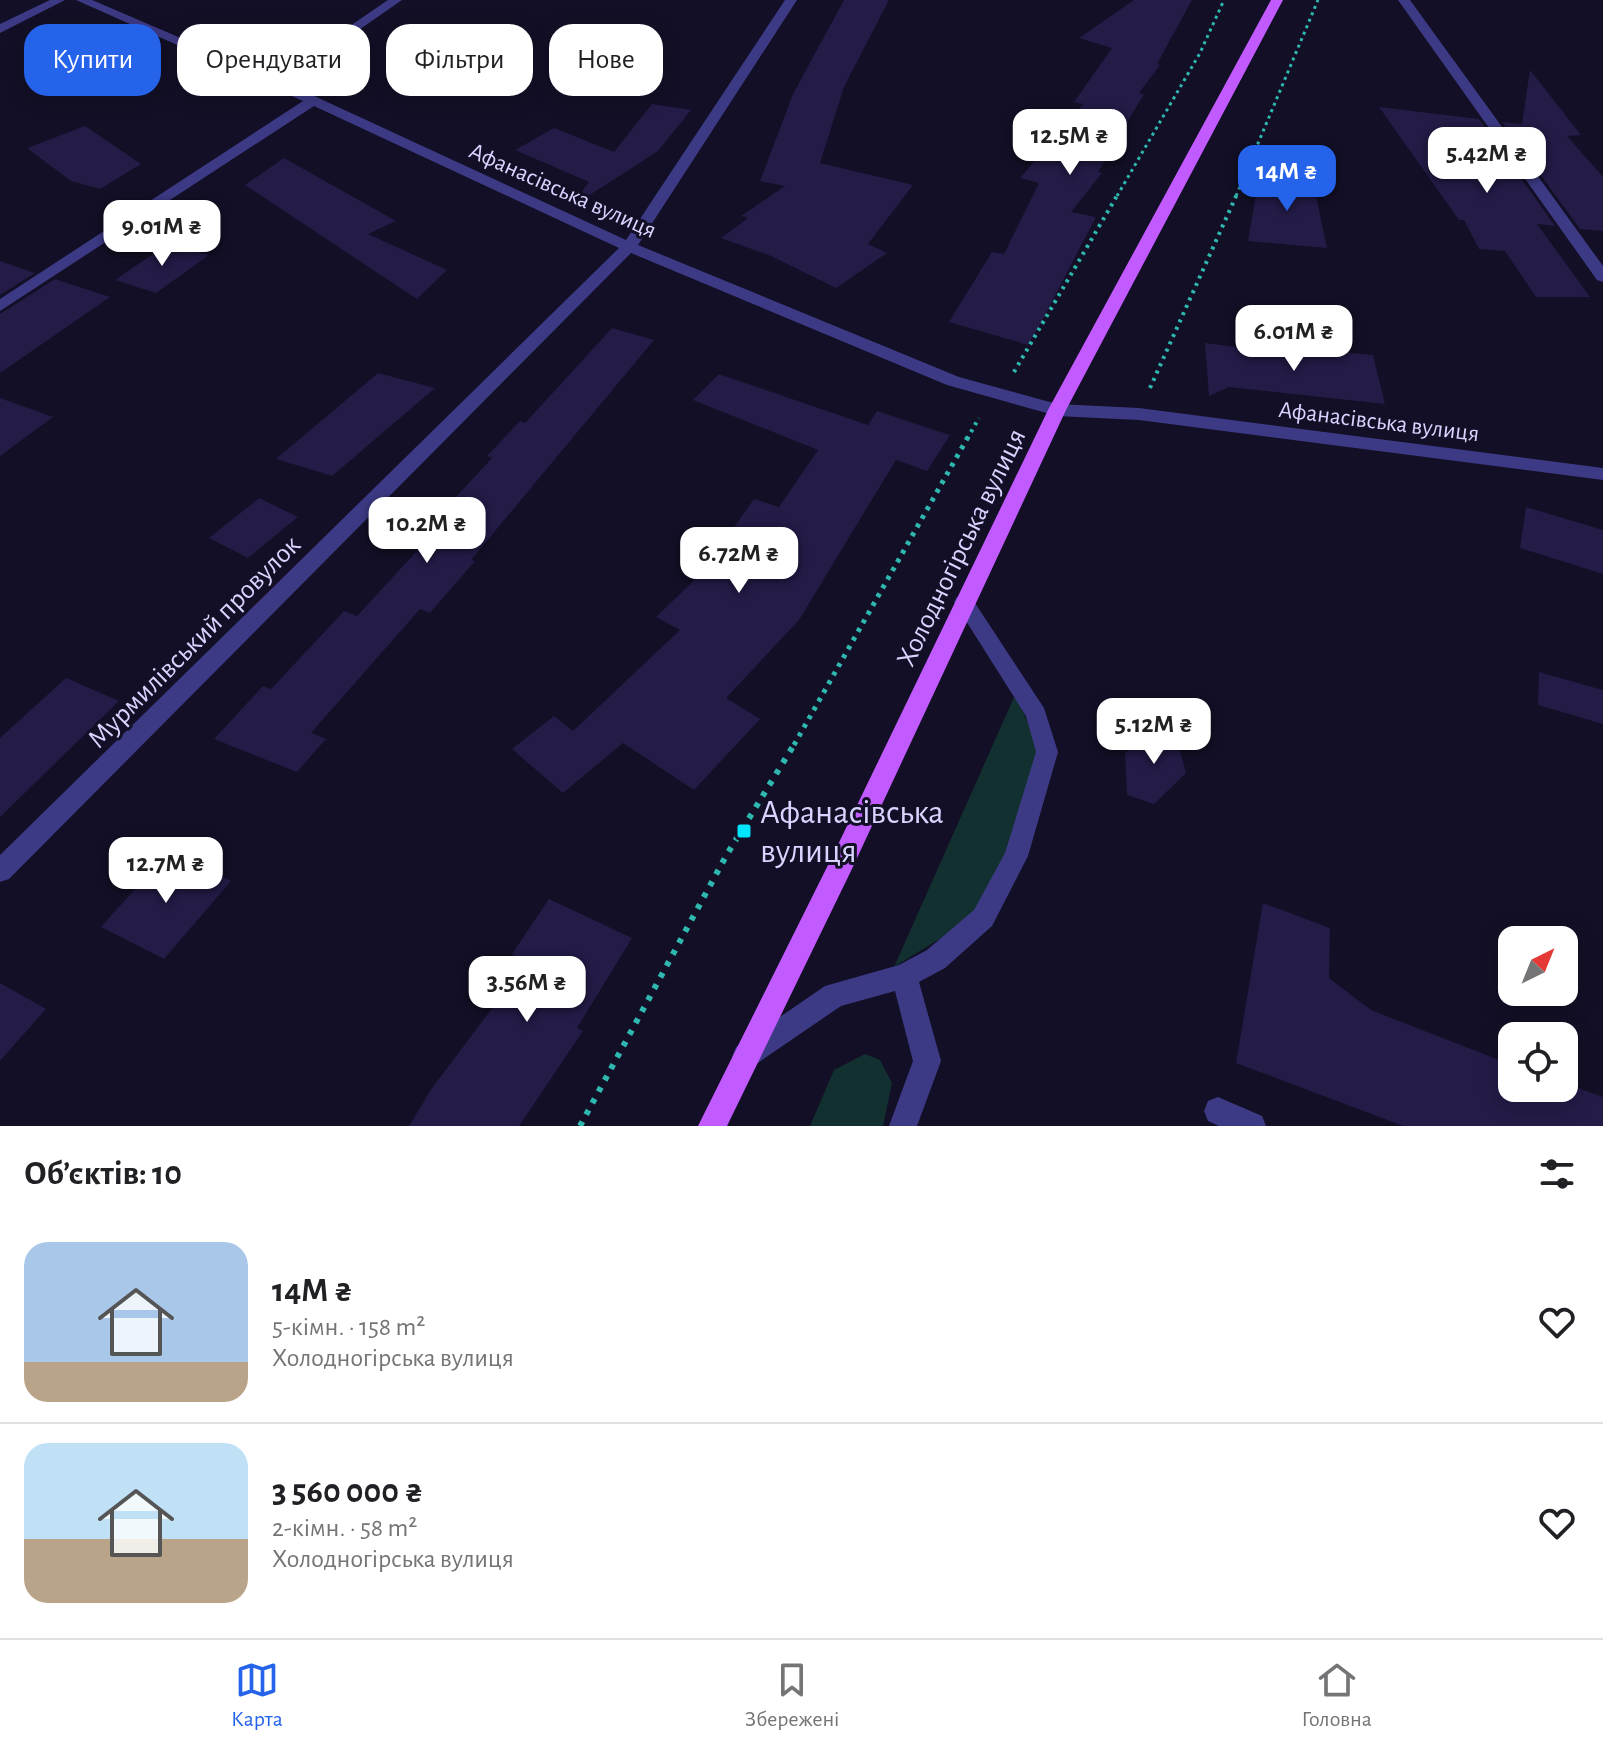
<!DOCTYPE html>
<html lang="uk">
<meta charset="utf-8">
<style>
:root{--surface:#fff;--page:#f6f6f6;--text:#202124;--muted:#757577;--line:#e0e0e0;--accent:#2563eb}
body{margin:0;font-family:"Alegreya Sans",sans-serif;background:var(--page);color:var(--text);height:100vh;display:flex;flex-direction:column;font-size:30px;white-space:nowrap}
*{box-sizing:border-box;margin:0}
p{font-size:26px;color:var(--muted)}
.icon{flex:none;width:44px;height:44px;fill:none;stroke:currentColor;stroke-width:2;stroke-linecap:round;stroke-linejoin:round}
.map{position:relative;height:1126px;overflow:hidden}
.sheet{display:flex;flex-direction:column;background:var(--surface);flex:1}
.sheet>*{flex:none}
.banner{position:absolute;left:24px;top:24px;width:800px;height:72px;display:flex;gap:16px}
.needle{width:52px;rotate:43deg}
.buttons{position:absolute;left:1498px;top:926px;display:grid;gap:16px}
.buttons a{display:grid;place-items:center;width:80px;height:80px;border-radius:16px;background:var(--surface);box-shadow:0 4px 20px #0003;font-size:40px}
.price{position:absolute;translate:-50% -68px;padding:0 18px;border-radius:16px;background:#fff;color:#222;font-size:26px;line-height:52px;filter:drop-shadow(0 2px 4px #0008)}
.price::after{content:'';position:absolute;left:50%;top:48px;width:24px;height:18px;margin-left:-12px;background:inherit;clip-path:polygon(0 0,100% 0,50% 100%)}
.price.current{background:var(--accent);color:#fff}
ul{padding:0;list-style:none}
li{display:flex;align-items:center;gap:24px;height:200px;padding:0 24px}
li+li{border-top:2px solid var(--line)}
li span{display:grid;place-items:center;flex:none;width:224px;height:160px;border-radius:24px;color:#555}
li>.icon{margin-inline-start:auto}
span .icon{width:96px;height:96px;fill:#fffc;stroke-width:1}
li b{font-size:34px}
h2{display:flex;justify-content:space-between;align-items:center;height:96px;padding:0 24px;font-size:34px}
.chip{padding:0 28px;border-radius:24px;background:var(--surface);box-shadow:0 4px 20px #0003;font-size:28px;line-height:72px}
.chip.current{background:var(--accent);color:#fff}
.tabs{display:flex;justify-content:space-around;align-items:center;height:112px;border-top:2px solid var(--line);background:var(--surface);font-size:22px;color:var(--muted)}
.tabs a{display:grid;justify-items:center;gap:4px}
.tabs .current{color:var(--accent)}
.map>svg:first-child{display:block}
</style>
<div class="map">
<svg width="1603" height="1126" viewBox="0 0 1603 1126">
<rect width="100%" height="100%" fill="#130f26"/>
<!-- green -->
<g fill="#12302f">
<polygon points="1015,695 1044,756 985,911 894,967"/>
<polygon points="865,1054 880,1060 892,1083 883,1126 810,1126 834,1070"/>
</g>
<!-- building -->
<g fill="#241b47">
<polygon points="844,0 889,0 844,87 820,163 913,185 868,244 887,253 836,288 771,256 721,238 748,218 741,216 785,186 760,181 793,94"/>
<polygon points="1134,0 1192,0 1157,64 1160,65 1139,93 1144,94 1098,172 1102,173 1071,212 1096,217 1044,317 1028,345 949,322 992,252 1004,254 1039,183 1020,178 1083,104 1074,102 1112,48 1079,38"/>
<polygon points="1530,70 1581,135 1567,136 1603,177 1603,231 1580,229 1502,122 1522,124"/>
<polygon points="652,104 691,110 658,151 585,198 581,193 589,182 515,150 554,128 614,152"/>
<polygon points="1379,107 1479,119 1555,226 1537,224 1590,297 1536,297 1505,251 1479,249 1464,220 1459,220"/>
<polygon points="85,126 141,164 100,189 71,181 27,148"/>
<polygon points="284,158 396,221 368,234 447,270 417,299 245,185"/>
<polygon points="1260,172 1313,181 1327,248 1248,241"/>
<polygon points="169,243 209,255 156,293 115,280"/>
<polygon points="0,261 35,273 0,295"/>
<polygon points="55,279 110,297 0,373 0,314"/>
<polygon points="612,328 654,340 471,560 475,561 430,613 420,609 311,733 326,739 297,772 214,739 263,686 271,689 344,611 357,616 451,514 443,511 492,458 487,456 520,421 525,423"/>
<polygon points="1205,343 1317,357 1316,350 1373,355 1385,404 1229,387 1209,396"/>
<polygon points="378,373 435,388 332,476 276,459"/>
<polygon points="719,374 868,425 877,411 950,435 927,471 896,460 799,620 726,698 760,719 694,790 623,743 563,793 512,749 554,716 573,731 680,630 656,617 740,536 730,533 754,499 779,507 818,450 693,400"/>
<polygon points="0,398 53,417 0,456"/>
<polygon points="259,498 298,517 248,558 209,538"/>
<polygon points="1526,507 1603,530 1603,574 1520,548"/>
<polygon points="1539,672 1603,690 1603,724 1538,705"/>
<polygon points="66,678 119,701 0,817 0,738"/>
<polygon points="1153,727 1176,735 1186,773 1154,804 1127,795 1125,753"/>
<polygon points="169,851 231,881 164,959 101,927"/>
<polygon points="549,899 632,938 577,1028 583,1031 519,1126 409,1126 432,1088 527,962 512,954"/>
<polygon points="1263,903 1330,928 1329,978 1371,1010 1512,1065 1512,1088 1564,1088 1564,1083 1603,1097 1603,1126 1403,1126 1236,1063"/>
<polygon points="0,983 46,1009 0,1061"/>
</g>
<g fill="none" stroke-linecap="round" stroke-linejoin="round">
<!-- path-far3 -->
<g stroke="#2fb8b0" stroke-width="3" stroke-dasharray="3 4" stroke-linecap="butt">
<polyline points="1117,196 1200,53 1224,0"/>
<polyline points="1236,196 1318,0"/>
</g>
<!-- path-far2 -->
<g stroke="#2fb8b0" stroke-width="4" stroke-dasharray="3 5" stroke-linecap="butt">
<polyline points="1014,372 1118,194"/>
<polyline points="1150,388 1237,194"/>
<polyline points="967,439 979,418"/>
</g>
<!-- path-far1 -->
<polyline stroke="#2fb8b0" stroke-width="5" stroke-dasharray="4 6" stroke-linecap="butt" points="794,745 968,437"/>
<!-- path -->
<polyline stroke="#2fb8b0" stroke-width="6" stroke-dasharray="5 8" stroke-linecap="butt" points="580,1126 726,856 795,743"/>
<!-- minor -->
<g fill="#3d3a85" fill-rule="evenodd">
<polygon points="50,0 65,0 0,33 0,24"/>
<polygon points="76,0 92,0 274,78 388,0 402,0 284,82 626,240 785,0 797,0 638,245 959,377 1057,404 1139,408 1603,468 1603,480 1139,420 1057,416 947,385 631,253 9,879 0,882 0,855 619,248 314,106 0,311 0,299 303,101"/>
<polygon points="1398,0 1410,0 1603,266 1603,282 1597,280"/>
<polygon points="964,594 971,597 1044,708 1058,752 1028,856 992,926 945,968 919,982 941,1061 917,1126 889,1126 913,1061 895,991 841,1006 746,1071 736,1067 732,1057 736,1047 825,986 899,965 927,950 974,910 1005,853 1036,752 1026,716 954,602 957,597"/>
<polygon points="1218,1097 1262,1116 1266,1126 1219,1126 1208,1121 1204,1111 1208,1101"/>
</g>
<!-- major -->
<polygon fill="#c25bff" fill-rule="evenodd" points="1271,0 1283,0 1066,410 850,873 727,1126 698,1126 832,857 1048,410"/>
</g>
<!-- markers -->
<rect fill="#00e5ff" stroke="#130f26" stroke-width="3" x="736" y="823" width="16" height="16" rx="4"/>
<g text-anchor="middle" stroke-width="6" stroke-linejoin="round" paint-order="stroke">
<!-- far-street labels -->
<g font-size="24" fill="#d9d4ff" stroke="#130f26">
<text transform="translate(563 190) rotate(24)" y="8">Афанасівська вулиця</text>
<text transform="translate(1379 421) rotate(7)" y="8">Афанасівська вулиця</text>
</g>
<!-- street labels -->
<g font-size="28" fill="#d9d4ff" stroke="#130f26">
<text transform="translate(960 547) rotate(-64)" y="10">Холодногірська вулиця</text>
<text transform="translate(193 641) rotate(-45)" y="10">Мурмилівський провулок</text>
</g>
<!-- near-poi labels -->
<g font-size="34" fill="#d9d4ff" stroke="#130f26" text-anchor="start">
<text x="760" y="823">Афанасівська<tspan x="760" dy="39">вулиця</tspan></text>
</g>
</g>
</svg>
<div class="buttons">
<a><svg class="needle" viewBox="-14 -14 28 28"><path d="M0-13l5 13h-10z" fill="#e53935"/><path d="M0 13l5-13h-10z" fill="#757577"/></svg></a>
<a><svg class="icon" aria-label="locate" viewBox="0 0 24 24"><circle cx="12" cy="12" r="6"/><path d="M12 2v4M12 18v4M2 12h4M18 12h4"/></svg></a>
</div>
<b class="price" style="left:1070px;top:177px">12.5M ₴</b>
<b class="price" style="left:1487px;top:195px">5.42M ₴</b>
<b class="price current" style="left:1287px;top:213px">14M ₴</b>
<b class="price" style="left:162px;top:268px">9.01M ₴</b>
<b class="price" style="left:1294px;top:373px">6.01M ₴</b>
<b class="price" style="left:427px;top:565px">10.2M ₴</b>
<b class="price" style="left:739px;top:595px">6.72M ₴</b>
<b class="price" style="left:1154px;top:766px">5.12M ₴</b>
<b class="price" style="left:166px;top:905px">12.7M ₴</b>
<b class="price" style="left:527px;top:1024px">3.56M ₴</b>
<div class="banner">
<a class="chip current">Купити</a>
<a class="chip">Орендувати</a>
<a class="chip">Фільтри</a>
<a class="chip">Нове</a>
</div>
</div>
<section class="sheet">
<h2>Об’єктів: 10<svg class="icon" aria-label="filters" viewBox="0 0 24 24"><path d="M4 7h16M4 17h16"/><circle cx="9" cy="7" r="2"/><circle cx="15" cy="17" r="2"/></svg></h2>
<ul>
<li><span style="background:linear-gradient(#a9c7e8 75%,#b9a48a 0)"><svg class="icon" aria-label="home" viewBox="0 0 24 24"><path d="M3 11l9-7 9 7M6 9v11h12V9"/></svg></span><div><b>14M ₴</b><p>5-кімн. · 158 m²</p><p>Холодногірська вулиця</p></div><svg class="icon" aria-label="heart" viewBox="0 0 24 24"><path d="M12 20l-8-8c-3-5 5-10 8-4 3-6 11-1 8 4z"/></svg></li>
<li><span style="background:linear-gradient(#bfe0f5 60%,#b9a48a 0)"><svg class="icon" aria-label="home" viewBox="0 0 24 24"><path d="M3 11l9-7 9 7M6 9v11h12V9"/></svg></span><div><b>3 560 000 ₴</b><p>2-кімн. · 58 m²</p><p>Холодногірська вулиця</p></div><svg class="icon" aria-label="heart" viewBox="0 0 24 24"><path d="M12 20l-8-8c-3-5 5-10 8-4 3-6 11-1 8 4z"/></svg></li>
</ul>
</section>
<nav class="tabs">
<a class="current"><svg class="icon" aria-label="map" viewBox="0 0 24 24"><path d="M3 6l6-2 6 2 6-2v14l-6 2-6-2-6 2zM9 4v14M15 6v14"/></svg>Карта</a>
<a><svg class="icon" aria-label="saved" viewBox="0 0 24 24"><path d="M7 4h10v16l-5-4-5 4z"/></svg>Збережені</a>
<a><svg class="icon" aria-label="home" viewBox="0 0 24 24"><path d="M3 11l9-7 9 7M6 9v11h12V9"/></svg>Головна</a>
</nav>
